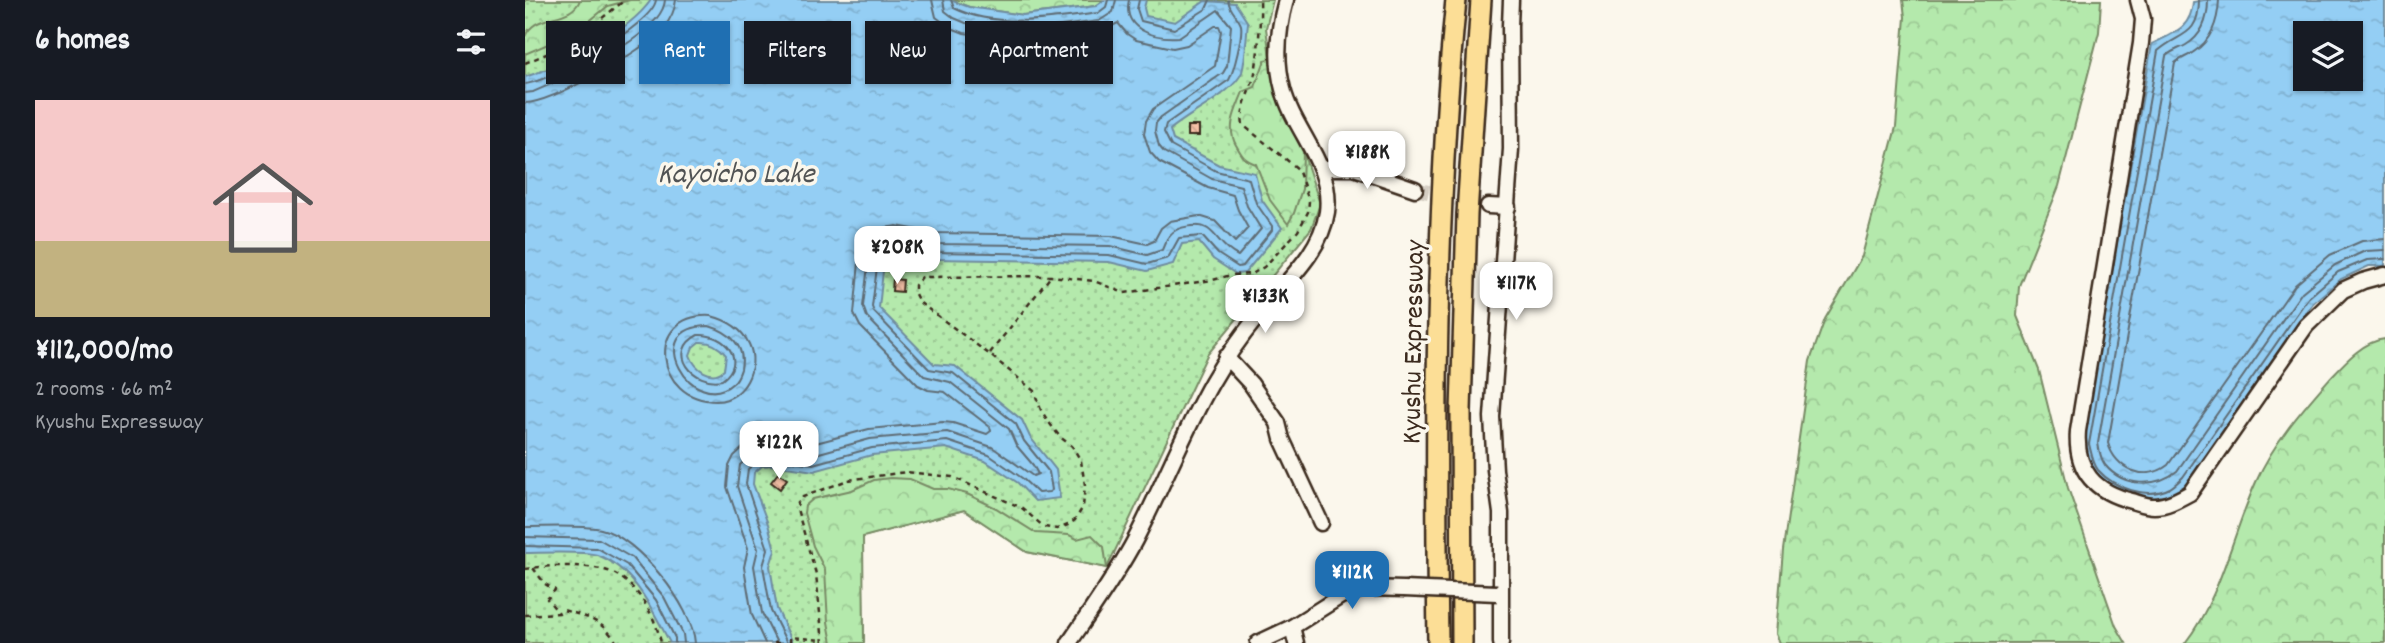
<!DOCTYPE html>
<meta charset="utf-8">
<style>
:root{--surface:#171b24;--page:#20242c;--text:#f1f3f6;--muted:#9ea1a6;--accent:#1f6fb2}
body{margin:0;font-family:Dekko,sans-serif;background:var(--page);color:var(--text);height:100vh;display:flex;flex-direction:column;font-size:26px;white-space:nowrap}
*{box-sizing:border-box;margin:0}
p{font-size:23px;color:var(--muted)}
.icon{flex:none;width:38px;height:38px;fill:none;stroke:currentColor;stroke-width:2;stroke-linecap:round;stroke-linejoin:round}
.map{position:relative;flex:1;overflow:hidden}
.side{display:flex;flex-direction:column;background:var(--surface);width:525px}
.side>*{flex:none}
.banner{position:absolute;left:21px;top:21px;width:665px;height:63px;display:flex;gap:14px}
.fabs{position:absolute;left:1768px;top:21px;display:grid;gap:14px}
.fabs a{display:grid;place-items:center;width:70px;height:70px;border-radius:0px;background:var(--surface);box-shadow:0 2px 5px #0004;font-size:35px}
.price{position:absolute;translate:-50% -60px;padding:0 16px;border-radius:14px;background:#fff;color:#222;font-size:23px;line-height:46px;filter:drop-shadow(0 2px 4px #0008)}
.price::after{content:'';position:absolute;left:50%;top:42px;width:21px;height:16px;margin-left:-10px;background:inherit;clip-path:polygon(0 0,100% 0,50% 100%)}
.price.selected{background:var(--accent);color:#fff}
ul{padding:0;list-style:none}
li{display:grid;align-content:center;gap:14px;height:371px;padding:0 35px}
li span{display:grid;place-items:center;height:217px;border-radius:0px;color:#555}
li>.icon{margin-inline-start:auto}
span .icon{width:126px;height:126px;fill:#fffc;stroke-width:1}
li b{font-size:30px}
h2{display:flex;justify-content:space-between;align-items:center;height:84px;padding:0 35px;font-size:30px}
.tag{padding:0 24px;border-radius:0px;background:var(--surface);box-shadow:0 2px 5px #0004;font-size:24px;line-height:63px}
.tag.selected{background:var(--accent);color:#fff}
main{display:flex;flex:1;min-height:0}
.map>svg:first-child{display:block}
</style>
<main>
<section class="side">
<h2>6 homes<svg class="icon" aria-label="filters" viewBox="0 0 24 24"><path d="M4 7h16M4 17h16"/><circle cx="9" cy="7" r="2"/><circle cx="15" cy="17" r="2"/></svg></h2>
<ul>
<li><span style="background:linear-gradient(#f6c9c9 65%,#c2b280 0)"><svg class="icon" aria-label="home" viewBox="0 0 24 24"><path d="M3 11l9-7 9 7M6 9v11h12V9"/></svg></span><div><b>¥112,000/mo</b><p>2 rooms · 66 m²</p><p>Kyushu Expressway</p></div></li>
</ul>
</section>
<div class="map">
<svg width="1860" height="643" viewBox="0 0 1860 643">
<defs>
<pattern id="grass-dots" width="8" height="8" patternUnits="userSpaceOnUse" patternTransform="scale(1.75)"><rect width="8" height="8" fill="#b4e9ac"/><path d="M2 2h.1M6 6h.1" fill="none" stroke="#9cc894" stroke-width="1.8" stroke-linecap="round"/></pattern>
<pattern id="forest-crowns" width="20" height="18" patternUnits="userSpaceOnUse" patternTransform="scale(1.75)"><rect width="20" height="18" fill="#b4e9ac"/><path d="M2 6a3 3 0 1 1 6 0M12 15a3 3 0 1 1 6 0" fill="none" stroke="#9cc894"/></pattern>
<pattern id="water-ripples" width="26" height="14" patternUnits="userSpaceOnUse" patternTransform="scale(1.75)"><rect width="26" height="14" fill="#94cef4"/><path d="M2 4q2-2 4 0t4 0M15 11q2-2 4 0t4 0" fill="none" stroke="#80b1d1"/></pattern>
<pattern id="building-back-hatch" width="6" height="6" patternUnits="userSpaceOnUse" patternTransform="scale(1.75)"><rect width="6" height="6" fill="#f6c1a7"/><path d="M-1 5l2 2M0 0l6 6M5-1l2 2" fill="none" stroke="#d4a68f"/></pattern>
</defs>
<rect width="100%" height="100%" fill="#fbf7ec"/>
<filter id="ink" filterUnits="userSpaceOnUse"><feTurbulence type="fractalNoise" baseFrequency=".0143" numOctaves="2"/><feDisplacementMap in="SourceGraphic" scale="14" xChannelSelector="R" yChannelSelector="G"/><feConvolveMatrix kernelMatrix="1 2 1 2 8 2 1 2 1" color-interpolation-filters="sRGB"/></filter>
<g filter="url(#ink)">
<!-- grass -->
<polygon fill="url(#grass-dots)" stroke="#788a65" stroke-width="2" points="0,0 748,0 741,28 750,94 778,152 795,204 786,229 682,355 582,568 502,552 439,510 337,537 339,643 0,643"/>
<!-- forest -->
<g fill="url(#forest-crowns)" stroke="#788a65" stroke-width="2">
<path d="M55,0H105L83,6L51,32L0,54C0,50 0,41 0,37C9,12 46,23 55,0Z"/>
<polygon points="426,0 579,0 571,6 498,15 444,7"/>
<polygon points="1378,0 1576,0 1574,32 1534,186 1494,286 1492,316 1514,370 1543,488 1591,626 1601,643 1255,643 1251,634 1258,550 1285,361 1300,319 1337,256 1371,127 1380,17"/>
<path d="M745,59L750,94L778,152L777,189L769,213L763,224L745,200L731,164C719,160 717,156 711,145C701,127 711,110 718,92L730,87L740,60Z"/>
<path d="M1860,339V643H1660C1696,597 1707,535 1731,482C1748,443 1777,410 1805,378C1819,363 1838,341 1860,339Z"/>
<polygon points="365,478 385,479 408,489 423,489 442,494 471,508 511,533 544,535 552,539 567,535 579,547 582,568 502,552 439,510 338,537 339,643 307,643 303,622 300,570 288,546 279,513 280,506 288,499 327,490 349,480"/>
</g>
<!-- water -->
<g fill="url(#water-ripples)" stroke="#708c9e" stroke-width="2" fill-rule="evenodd">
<path d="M126,0H425L444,7L498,15L571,6L579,0H621L619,8L621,16L650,22L680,1L710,3L723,23C721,39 721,58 717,72C710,92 663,114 645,130L648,140L694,165L730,173L737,200L757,228L720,273L711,274L688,259L674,242L657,244L648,264L622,271L584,262L406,259L369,252L359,262L354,308L409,364L430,366L497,420L505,437L531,470L535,498L510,501L493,483L460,461L421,448L347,455L289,471L248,465L237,466L229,473L228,484L243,524L250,550L245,566L252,609L268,643H145C128,611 109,568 72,555C60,551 16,553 0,553V77C38,65 103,33 126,0ZM174,342C186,341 194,346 201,355L199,370C186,381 170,369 165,355L168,347Z"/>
<path d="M1679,0H1860V266H1844L1816,279L1788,303L1663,483L1648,495L1629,499L1603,497L1565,473L1556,446L1627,44C1648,33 1666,29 1668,2ZM1780,33H1825V79H1780Z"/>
</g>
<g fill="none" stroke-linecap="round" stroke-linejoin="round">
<!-- shore -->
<g stroke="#5f6c74" stroke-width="2">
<polyline points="418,0 420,11 429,18 441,23 497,31 574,21 588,12 591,0"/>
<path d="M426,0L429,8C471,29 528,19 573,13L581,7L583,0"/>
<polyline points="614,0 612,9 616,21 649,29 681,9 685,0"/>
<path d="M1674,0C1674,38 1654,32 1633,51L1564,444C1566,452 1568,464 1573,470C1589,488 1622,500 1645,488C1650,485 1654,481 1658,477L1783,298L1813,272L1842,260L1860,259"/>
<path d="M1683,0C1683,18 1678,35 1661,45C1654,49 1646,51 1641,56L1573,443C1574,450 1576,459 1580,465C1598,487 1631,488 1652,471L1777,292L1810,265L1840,251L1860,250"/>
<path d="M1694,0C1693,20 1688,39 1670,51C1664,56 1656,58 1650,63L1583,443C1590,469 1620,483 1643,465L1770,285L1805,255L1837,241L1860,239"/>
<path d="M0,84C26,81 128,25 131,0"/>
<path d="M0,93L8,92C38,79 138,36 140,0"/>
<path d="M0,103C29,102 118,51 138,29C145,20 150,11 151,0"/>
<path d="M186,316C202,320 217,329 224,344C235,367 219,400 192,401C129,402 119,312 186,316Z"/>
<path d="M184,326C205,332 221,346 216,369C214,375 213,379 208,383C168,419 114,326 184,326Z"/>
<path d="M173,335C200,333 223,361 197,380C169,386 140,352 173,335Z"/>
<path d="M0,527C23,527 54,525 76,529C112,537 168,607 170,643"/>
<polyline points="0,537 74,539 107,558 139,597 158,634 159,643"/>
<polyline points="0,546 72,548 102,565 131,600 150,638 150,643"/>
<polyline points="240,643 227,615 219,567 223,548 202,487 204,466 209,456 222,444 234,439 250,439 287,444 344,429 418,422 428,423 462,434 466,431 465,427 420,392 403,390 393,385 335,326 329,314 335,252 341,243 359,228 372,226 409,233 586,236 622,244 629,241 636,228 645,221 674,216 690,221 710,242 723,228 713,210 708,195 683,188 634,162 625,152 619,134 621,121 628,109 690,66 696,31 694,26 690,26 662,45 648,48 611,40 602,34 593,23 575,32 496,41 439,33 424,27 411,17 407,0"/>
<path d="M252,643L237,613L229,566L233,549L212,486L215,465L228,453L249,449L287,455L345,439L422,432L467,447L508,476L513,474L508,465L491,445L484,429L425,382L399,376L342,317L338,306L344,258L349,250L366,237L408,244L585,246L622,255L637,250C639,245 641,239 645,235C652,226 674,223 683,229C694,237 697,248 713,256L736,229L722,206L716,186L687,179L639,152L634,146L630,131L631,123L636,117L698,73L702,66L706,26L693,10L654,37C630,39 597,30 604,0"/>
<path d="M262,643L246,611L238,566L243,549L221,484L223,469L234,460L249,458L288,464L347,448L422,441L464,455L497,478L513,493L524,492L527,490L524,472L499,441L491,424L428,373L404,369L349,312L347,307L353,259L369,245L407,252L584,255L622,264L643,258L654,238L677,236L693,254L713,267L718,266L747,230V226L731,203L724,179L691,171L646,146L639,132L641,124L704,80C709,71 718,35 716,25C713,16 704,10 703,0"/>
</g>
</g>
<!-- building -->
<g fill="url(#building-back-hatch)" stroke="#3b2a1e" stroke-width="2">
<rect x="662" y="126" width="12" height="10"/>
<polygon points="368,279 378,280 377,292 367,291"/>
<polygon points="253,473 262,479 255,489 246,482"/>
</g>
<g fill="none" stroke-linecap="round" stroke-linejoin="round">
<!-- minor-tunnel -->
<polyline stroke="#d5cec3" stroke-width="14" stroke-dasharray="14 7" stroke-linecap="butt" points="890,189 963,206"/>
<defs>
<g id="minor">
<path d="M1613,0L1618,19L1616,43L1553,431C1550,471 1570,492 1607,501C1614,503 1622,506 1629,506C1642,506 1654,499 1665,493L1781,326L1818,290L1838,281L1860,275"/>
<polyline points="797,168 829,168 890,189"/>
<polyline points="963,206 983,207"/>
<polyline points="701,357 726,384 753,423 757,439 796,523"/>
<path d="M544,643C567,609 591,576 610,540C637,488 658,433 687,382C700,359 715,338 732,317C757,285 796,254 802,212C808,164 769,132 758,89C750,60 753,29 761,0"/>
<polyline points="733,643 767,627"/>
<polyline points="771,643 767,627 816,596 841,588 879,589"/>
<polyline points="976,643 976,513 970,470 967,417 986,149 985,26 986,0"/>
</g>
<g id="highway">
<path d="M913,643C910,429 910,213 931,0"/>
<polyline points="937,643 936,411 942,214 956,0"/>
</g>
</defs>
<!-- minor casing -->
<use href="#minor" stroke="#3b2a1e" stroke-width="19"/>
<!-- highway casing -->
<use href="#highway" stroke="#3b2a1e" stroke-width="24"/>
<!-- path -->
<g stroke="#3b2a1e" stroke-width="2.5" stroke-dasharray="5 5" stroke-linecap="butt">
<polyline points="0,63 43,45 100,0"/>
<polyline points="465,353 526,276"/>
<polyline points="8,568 20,584 30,590 22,599 34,613"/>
<path d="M0,569C21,565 74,563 92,575C115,589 131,618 136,643"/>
<path d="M0,615L34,613L38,610C63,617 77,620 92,643"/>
<polyline points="249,643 257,643"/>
<polyline points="265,643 265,637 297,640"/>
<path d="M298,643L291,574L272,509L273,502L278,497L323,480L381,472L427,477L497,508L519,527L532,529L543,525L550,520L558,507L560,485L556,461L547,446L535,437L523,421L516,410L509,391L464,354L394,302L390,294V285L397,277L526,276L569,281L599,293L688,280L706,275L727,274L739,267L773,231L783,212L784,201L773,169L718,125C715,107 724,94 729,77C733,63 736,15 735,0"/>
</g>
<!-- minor -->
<use href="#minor" stroke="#fbf7ec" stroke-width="14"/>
<!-- highway -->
<use href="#highway" stroke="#fcde96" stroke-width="19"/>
<defs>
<polyline id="minor-bridge" points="879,589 972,593"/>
</defs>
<!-- minor-bridge casing -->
<use href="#minor-bridge" stroke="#3b2a1e" stroke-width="19" stroke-linecap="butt"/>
<!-- minor-bridge -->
<use href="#minor-bridge" stroke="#fbf7ec" stroke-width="14"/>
</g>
</g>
<g text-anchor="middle" stroke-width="7" stroke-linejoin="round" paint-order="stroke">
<!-- street labels -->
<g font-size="28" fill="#3b2a1e" stroke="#fbf7ec">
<text transform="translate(886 342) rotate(-89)" y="10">Kyushu Expressway</text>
</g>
<!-- water labels -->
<g font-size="30" font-style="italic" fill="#515354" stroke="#fbf7ec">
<text x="211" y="182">Kayoicho Lake</text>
</g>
</g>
</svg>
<div class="fabs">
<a><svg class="icon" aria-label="layers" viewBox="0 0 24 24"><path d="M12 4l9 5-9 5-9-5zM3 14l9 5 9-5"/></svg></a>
</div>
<b class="price" style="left:842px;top:191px">¥188K</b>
<b class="price" style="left:372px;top:286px">¥208K</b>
<b class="price" style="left:991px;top:322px">¥117K</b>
<b class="price" style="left:740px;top:335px">¥133K</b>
<b class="price" style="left:254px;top:481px">¥122K</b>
<b class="price selected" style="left:827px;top:611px">¥112K</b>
<div class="banner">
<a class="tag">Buy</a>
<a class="tag selected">Rent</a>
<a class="tag">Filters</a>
<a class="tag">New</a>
<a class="tag">Apartment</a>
</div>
</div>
</main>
